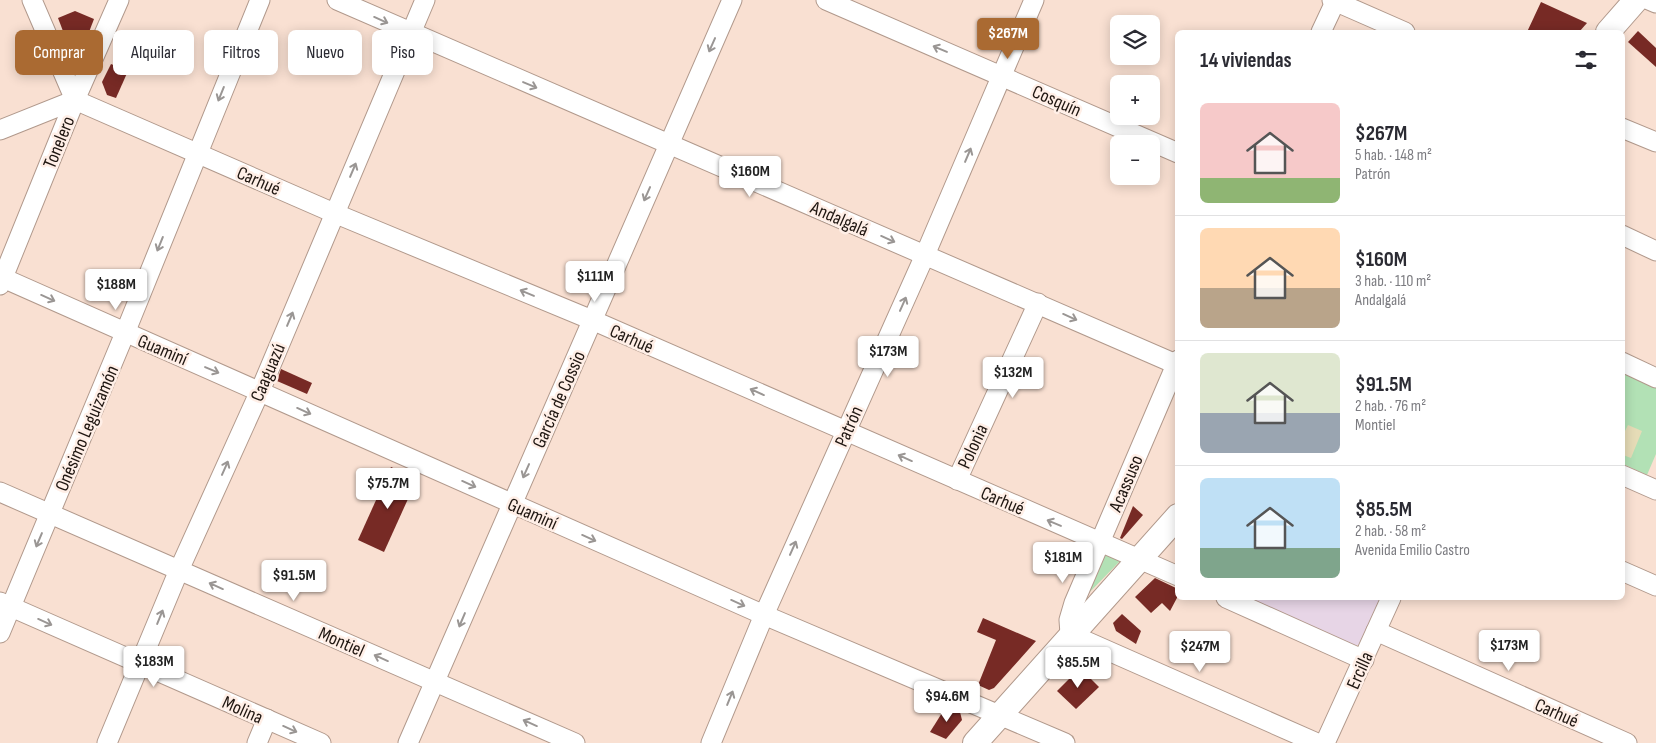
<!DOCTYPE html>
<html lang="es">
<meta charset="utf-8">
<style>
:root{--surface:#fff;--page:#f7f7f7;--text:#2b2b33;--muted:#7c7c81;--line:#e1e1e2;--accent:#aa6a32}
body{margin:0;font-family:"Sofia Sans Condensed",sans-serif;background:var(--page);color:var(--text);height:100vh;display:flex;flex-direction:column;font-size:19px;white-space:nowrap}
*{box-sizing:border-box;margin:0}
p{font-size:16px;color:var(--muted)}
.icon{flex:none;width:28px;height:28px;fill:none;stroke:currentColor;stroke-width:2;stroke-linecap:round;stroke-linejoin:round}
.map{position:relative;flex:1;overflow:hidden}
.drawer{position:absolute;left:1175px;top:30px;width:450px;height:570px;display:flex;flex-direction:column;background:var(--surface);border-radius:8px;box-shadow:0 2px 12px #0003}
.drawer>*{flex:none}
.guide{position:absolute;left:15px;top:30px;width:475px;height:45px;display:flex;gap:10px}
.fabs{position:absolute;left:1110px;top:15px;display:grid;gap:10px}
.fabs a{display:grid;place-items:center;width:50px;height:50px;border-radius:8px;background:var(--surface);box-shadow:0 2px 12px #0003;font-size:25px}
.price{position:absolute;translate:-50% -42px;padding:0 11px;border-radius:5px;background:#fff;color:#222;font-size:16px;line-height:32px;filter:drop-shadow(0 1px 2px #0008)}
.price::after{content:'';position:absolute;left:50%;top:30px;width:15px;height:11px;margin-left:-8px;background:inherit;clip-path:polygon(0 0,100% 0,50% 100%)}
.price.selected{background:var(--accent);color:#fff}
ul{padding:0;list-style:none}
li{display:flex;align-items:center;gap:15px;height:125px;padding:0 25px}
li+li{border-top:1px solid var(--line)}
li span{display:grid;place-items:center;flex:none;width:140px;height:100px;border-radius:8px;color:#555}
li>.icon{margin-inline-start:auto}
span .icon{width:60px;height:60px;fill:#fffc;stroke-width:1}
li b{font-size:21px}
h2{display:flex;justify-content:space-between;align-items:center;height:60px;padding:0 25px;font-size:21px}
.pill{padding:0 18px;border-radius:8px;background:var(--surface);box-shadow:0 2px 12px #0003;font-size:18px;line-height:45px}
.pill.selected{background:var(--accent);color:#fff}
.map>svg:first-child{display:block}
</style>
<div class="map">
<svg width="1656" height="743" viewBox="0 0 1656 743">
<rect width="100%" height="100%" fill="#f9e0d2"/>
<!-- education -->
<polygon fill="#e7d5e6" points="1240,598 1382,598 1360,644 1355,646"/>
<!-- green -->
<g fill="#b2e1b5">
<polygon points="1627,372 1656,386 1656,454 1647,475 1623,464 1622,381"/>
<polygon points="1102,551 1122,559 1082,600"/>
</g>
<!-- sand -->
<polygon fill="#e6dcb7" points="1628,425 1642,431 1631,458 1623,455 1623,430 1625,431"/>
<!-- building -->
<g fill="#772a25">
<polygon points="1541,2 1587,23 1579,32 1527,32"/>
<polygon points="75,11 94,19 81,53 71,52 58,18"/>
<polygon points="1638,31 1656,48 1656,67 1628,42"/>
<polygon points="111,64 128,71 116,98 107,95 102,82"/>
<polygon points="281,369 312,383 307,394 277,381"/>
<polygon points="391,467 417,479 384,552 358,540"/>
<polygon points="1133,506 1143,515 1122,539 1120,538"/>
<polygon points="1155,578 1178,589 1178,596 1170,611 1162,603 1151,613 1135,597"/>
<polygon points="1122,614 1141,631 1136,644 1116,631 1113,623"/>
<polygon points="983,618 1036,641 994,688 989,690 978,685 996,640 977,632"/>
<polygon points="1080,668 1099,687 1076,709 1057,691"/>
<polygon points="947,705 960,712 962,720 946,739 930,732"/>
</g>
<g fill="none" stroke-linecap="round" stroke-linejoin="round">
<defs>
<g id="minor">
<polyline points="32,0 75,100 334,213 592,320 1178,576"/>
<polyline points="337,0 1178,365"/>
<polyline points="826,0 1178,153"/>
<polyline points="1332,0 1405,32"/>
<polyline points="1649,0 1656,3"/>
<polyline points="1321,32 1336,0"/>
<polyline points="1622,128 1656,142"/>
<polyline points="0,130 75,100"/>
<polyline points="1622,235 1656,251"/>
<polyline points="3,278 764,615 1065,743"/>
<polyline points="0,285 75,100 119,0"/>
<polyline points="1178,360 1074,603 1069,620 1070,634 1317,743"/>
<polyline points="1622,362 1656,378"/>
<polyline points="1622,475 1656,490"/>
<polyline points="957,480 1038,303"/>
<polyline points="0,492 575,743"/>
<polyline points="1622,571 1656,586"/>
<polyline points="1226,598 1364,660"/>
<polyline points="0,602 321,743"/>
<polyline points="1376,631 1627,743"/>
<polyline points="0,633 125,333 260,0"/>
<polyline points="107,743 179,570 260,391 425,0"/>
<polyline points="257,743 267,719"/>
<polyline points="408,743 732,0"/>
<polyline points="711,743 764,615 925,255 1034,0"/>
<polyline points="1325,743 1391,598"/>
</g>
<g id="major">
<polyline points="1608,32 1636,0"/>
<polyline points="975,743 1178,516"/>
</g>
</defs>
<!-- minor casing -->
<use href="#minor" stroke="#b1998c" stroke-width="21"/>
<!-- major casing -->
<use href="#major" stroke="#b1998c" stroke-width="26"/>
<!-- minor -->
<use href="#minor" stroke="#fff" stroke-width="19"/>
<!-- major -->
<use href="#major" stroke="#fff" stroke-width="24"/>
</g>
<!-- one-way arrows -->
<defs><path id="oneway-shaft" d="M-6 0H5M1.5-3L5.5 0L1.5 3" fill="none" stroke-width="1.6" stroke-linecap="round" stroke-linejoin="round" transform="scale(1.25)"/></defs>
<g stroke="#9a9694">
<use href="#oneway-shaft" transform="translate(381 20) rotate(24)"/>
<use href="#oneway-shaft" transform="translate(712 45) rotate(114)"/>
<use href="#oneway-shaft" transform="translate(940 49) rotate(-157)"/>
<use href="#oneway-shaft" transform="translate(530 85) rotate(23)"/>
<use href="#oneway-shaft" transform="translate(221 94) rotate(112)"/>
<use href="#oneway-shaft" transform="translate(968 155) rotate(-67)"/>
<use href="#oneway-shaft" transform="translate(353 170) rotate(-67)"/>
<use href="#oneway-shaft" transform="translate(647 194) rotate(114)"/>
<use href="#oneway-shaft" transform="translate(888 239) rotate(24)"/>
<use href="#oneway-shaft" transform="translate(160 244) rotate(112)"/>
<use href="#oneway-shaft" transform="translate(527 293) rotate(-157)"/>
<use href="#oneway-shaft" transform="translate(48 298) rotate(24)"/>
<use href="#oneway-shaft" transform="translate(903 304) rotate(-66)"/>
<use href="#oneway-shaft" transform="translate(1070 317) rotate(24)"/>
<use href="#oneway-shaft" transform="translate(290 319) rotate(-67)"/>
<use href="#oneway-shaft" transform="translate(212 370) rotate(23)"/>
<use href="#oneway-shaft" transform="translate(757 392) rotate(-156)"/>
<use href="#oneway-shaft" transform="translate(304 411) rotate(24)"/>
<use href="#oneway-shaft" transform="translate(905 458) rotate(-156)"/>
<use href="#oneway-shaft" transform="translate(225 468) rotate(-66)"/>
<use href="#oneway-shaft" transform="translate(526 471) rotate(114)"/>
<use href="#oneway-shaft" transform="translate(469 484) rotate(24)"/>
<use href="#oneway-shaft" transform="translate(1054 523) rotate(-157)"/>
<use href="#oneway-shaft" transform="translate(589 538) rotate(24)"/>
<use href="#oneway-shaft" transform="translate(39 540) rotate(113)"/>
<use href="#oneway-shaft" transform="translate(793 548) rotate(-66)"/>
<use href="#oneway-shaft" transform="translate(216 586) rotate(-156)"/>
<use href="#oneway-shaft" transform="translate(738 603) rotate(24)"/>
<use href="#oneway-shaft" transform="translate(160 617) rotate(-68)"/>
<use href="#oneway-shaft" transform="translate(462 620) rotate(113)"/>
<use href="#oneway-shaft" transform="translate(45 622) rotate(24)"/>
<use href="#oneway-shaft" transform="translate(381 658) rotate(-156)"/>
<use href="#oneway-shaft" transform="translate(730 698) rotate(-68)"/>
<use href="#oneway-shaft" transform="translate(530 723) rotate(-156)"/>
<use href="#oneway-shaft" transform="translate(290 729) rotate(24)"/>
</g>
<g text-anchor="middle" stroke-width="5" stroke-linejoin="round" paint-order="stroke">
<!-- street labels -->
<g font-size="19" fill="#1f1611" stroke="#ffefe7">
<text transform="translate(1057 100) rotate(24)" y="7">Cosquín</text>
<text transform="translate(58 142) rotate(-68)" y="7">Tonelero</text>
<text transform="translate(259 180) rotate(24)" y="7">Carhué</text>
<text transform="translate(840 218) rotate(24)" y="7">Andalgalá</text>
<text transform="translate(632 338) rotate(24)" y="7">Carhué</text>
<text transform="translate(163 349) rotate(23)" y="7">Guaminí</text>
<text transform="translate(267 372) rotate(-67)" y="7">Caaguazú</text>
<text transform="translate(558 399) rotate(-66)" y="7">García de Cossio</text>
<text transform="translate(848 426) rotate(-66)" y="7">Patrón</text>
<text transform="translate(86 428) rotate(-67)" y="7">Onésimo Leguizamón</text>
<text transform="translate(972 446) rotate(-65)" y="7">Polonia</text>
<text transform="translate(1125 483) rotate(-67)" y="7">Acassuso</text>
<text transform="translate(1003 500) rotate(23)" y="7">Carhué</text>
<text transform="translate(533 513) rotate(24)" y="7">Guaminí</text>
<text transform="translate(342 641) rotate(24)" y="7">Montiel</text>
<text transform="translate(1359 670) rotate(-66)" y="7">Ercilla</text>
<text transform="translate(243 709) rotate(24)" y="7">Molina</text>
<text transform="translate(1557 712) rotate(24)" y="7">Carhué</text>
</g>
</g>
</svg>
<div class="fabs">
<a><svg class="icon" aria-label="layers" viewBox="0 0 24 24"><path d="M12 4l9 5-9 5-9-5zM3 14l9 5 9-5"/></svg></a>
<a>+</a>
<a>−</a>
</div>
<b class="price selected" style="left:1008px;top:60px">$267M</b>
<b class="price" style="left:750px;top:198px">$160M</b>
<b class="price" style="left:595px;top:303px">$111M</b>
<b class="price" style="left:116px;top:311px">$188M</b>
<b class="price" style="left:888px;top:378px">$173M</b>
<b class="price" style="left:1013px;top:399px">$132M</b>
<b class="price" style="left:388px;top:510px">$75.7M</b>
<b class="price" style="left:1063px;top:584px">$181M</b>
<b class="price" style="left:294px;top:602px">$91.5M</b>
<b class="price" style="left:1509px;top:672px">$173M</b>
<b class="price" style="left:1200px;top:673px">$247M</b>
<b class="price" style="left:154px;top:688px">$183M</b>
<b class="price" style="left:1078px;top:689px">$85.5M</b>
<b class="price" style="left:947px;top:723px">$94.6M</b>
<div class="guide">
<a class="pill selected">Comprar</a>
<a class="pill">Alquilar</a>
<a class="pill">Filtros</a>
<a class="pill">Nuevo</a>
<a class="pill">Piso</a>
</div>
<section class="drawer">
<h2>14 viviendas<svg class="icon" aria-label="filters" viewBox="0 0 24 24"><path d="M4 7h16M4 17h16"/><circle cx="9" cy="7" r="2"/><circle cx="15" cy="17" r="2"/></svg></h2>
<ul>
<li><span style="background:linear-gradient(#f6c9c9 75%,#8fb573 0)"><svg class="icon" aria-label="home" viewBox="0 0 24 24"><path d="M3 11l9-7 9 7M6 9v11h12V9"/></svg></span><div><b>$267M</b><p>5 hab. · 148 m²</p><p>Patrón</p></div></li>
<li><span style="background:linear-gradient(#ffd9b3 60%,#b9a48a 0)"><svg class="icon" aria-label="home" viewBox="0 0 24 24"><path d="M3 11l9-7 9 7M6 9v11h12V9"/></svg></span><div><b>$160M</b><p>3 hab. · 110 m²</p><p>Andalgalá</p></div></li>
<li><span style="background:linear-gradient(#dfe7d0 60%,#9aa5b1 0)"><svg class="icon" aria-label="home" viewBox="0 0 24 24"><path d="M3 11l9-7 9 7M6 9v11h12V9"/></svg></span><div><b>$91.5M</b><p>2 hab. · 76 m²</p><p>Montiel</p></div></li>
<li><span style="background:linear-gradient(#bfe0f5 70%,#7fa58c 0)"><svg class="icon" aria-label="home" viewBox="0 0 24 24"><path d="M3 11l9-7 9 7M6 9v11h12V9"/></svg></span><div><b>$85.5M</b><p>2 hab. · 58 m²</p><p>Avenida Emilio Castro</p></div></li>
</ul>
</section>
</div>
